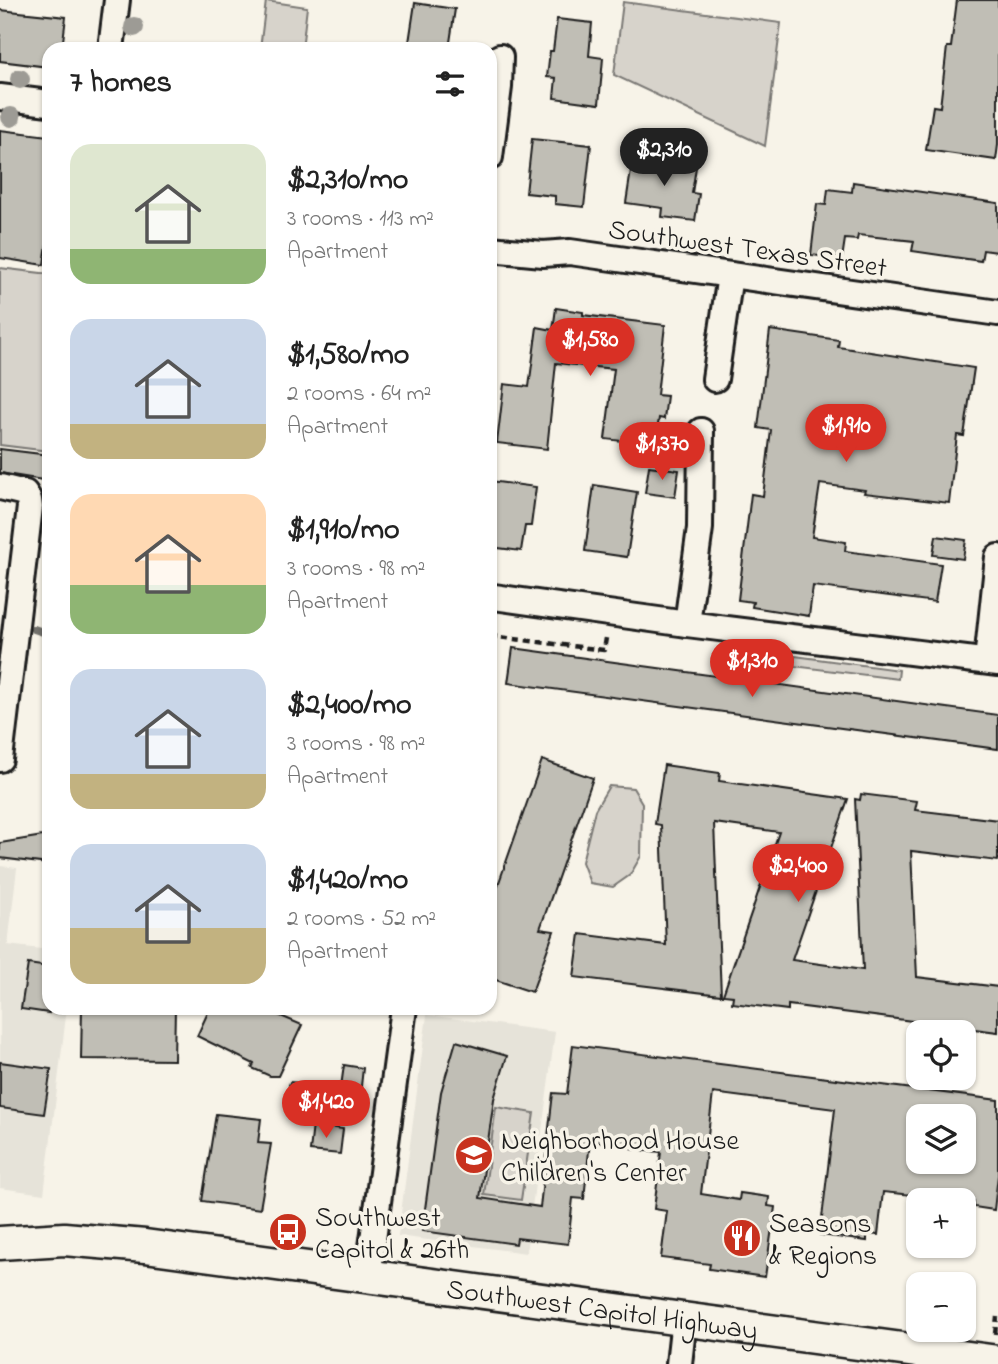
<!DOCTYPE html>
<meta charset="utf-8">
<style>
:root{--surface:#fff;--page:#f2f2f2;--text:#222;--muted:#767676;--accent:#d93025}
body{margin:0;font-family:"Indie Flower",sans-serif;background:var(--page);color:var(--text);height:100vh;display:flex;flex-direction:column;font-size:26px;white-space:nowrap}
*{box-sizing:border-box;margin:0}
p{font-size:23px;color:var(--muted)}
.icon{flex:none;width:38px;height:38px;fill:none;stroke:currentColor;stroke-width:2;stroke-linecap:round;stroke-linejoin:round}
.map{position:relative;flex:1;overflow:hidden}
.details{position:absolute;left:42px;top:42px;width:455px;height:973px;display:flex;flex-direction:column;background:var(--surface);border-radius:21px;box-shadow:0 2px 5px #0004}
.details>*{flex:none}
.buttons{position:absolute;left:906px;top:1020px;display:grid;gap:14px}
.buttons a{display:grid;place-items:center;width:70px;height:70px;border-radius:14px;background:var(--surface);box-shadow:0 2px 5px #0004;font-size:35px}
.price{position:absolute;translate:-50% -60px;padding:0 16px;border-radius:24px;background:var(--accent);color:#fff;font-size:23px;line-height:46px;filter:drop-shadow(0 2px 4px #0008)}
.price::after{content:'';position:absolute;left:50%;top:42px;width:21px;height:16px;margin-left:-10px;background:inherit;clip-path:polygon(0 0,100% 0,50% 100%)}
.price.selected{background:#222;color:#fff}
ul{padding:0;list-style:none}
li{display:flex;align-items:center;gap:21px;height:175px;padding:0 28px}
li span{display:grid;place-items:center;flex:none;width:196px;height:140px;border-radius:21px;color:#555}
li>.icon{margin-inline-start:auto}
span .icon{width:84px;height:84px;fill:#fffc;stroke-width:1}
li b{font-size:30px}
h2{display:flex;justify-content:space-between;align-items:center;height:84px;padding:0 28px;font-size:30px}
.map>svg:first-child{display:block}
</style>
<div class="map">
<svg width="998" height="1364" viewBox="0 0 998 1364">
<rect width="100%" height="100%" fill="#f7f3e8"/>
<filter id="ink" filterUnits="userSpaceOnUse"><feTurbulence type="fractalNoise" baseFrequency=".0143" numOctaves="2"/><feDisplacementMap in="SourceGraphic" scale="14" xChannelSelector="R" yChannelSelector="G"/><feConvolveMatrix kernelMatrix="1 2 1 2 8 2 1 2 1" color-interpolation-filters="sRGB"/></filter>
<g filter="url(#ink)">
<!-- built -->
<g fill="#e6e3d9">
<polygon points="0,866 17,868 8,945 49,950 49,1008 67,1008 44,1194 0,1188"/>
<polygon points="427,1015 555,1032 526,1253 398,1236"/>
</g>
<!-- green -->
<g fill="#d7d3cb" stroke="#7a7874" stroke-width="2">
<polygon points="266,1 307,7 302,49 260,49"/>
<polygon points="623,2 781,23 765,146 614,75"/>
<polygon points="0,268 49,274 49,451 0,445"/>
<polygon points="795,656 899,670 898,679 793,666"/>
<polygon points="609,786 633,788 642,803 641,856 630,875 613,887 590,883 582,862 595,810"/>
<polygon points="496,1107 534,1113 521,1200 484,1195"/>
</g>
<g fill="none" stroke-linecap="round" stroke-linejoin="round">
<!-- stream -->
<polyline stroke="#72716c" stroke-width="8" points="34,629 49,634"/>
</g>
<!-- building -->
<g fill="#c0beb5" stroke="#1c1c1c" stroke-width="2" fill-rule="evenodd">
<polygon points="957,0 998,0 998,145 996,160 926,150 933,106 940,107 947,47 951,47"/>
<polygon points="415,3 455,9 449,49 408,49"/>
<polygon points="0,10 66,17 62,49 49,49 49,67 0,61"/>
<polygon points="557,19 592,23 589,56 603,58 599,104 554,98 556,78 547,77 550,51 553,51"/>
<polygon points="0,130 49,136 44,185 49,185 49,230 44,265 0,258"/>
<polygon points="532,139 591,145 584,207 555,204 555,196 526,193"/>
<polygon points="633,157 696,167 692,193 699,194 695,221 662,217 663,208 626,203"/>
<polygon points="853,182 998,203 998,252 983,250 981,261 912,251 914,241 858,235 857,240 845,239 842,259 811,255 817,204 826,205 828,189 852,192"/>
<polygon points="556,308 583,312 583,315 665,325 657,395 667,396 664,419 659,418 655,445 605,439 614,369 556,363 547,449 497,443 504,384 529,387 537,327 553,330"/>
<polygon points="770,330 839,340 838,347 974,368 964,436 957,435 949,503 864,493 865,490 820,484 812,537 846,542 845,551 941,564 935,602 813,586 809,616 752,607 753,602 738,600 751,494 763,496 771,430 758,428"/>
<polygon points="0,449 49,455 49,481 0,473"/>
<polygon points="649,466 679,470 675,497 645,493"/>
<polygon points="490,481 536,487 531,526 525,526 521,551 490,547"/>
<polygon points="594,485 637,492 627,557 585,551"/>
<polygon points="936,536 966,540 963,559 933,555"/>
<polygon points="513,648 998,715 998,749 508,683"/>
<polygon points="542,760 593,778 540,929 554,931 532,992 490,978 490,908"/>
<polygon points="664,765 720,773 719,781 848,799 792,960 863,970 855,799 860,800 861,794 917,801 915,810 998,820 998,861 911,851 917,977 998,987 998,1032 788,1005 788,1010 732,1003 733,996 723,995 779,832 714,823 721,995 574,977 580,934 666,945 661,825 655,824"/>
<polygon points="49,835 49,864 0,858 0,843"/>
<polygon points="28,964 49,967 49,1013 21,1009"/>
<polygon points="82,1008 175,1008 174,1060 81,1059"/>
<polygon points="210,1008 262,1008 302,1025 278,1076 270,1076 252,1068 254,1064 197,1036"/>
<path d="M456,1041L507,1056L494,1099L480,1198L540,1207L553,1093L567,1094L573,1045L998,1100V1175L994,1210L974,1207V1202L964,1200L883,1192L878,1235L867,1234V1241L820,1235L835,1109L713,1093L701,1194L739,1200L740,1193L769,1197L768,1206L775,1207L765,1277L709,1269L710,1264L661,1258L667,1211L654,1209L661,1152L631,1149V1146L590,1141L584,1199L573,1198L568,1244L517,1238L516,1244L422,1231L441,1092ZM919,1116H967L964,1162H919Z"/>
<polygon points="0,1062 51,1069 44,1114 0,1108"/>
<polygon points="344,1065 363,1068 360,1095 347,1094 345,1111 289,1085 290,1082 341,1087"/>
<polygon points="216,1114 261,1119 258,1143 271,1144 260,1209 202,1201"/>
<polygon points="313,1125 343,1129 340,1154 310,1151"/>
</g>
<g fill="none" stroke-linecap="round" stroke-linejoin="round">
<defs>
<g id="minor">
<polyline points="111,49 117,0"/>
<polyline points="0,97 49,103"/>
<polyline points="490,157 499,87 500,57"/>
<polyline points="490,249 543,254 570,252 998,313"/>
<polyline points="715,379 730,275"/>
<polyline points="0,487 25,493 29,500 30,507 0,759"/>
<polyline points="494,597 687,624 998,663"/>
<polyline points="687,624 700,528 701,431"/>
<polyline points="987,661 998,557"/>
<polyline points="368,1277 404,1008"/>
<polyline points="679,1364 684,1319"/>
</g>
<g id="major">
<path id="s1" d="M0,1243L64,1239L145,1246L998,1362"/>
</g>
</defs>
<!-- minor casing -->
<use href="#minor" stroke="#1c1c1c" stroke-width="30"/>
<!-- major casing -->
<use href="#major" stroke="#1c1c1c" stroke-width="37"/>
<!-- path -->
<g stroke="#1c1c1c" stroke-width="4.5" stroke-dasharray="7 5" stroke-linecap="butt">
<polyline points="490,636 604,650 606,638"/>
<polyline points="995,1334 997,1317"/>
</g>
<!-- minor -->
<use href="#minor" stroke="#f7f3e8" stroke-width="24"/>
<!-- major -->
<use href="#major" stroke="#f7f3e8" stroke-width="32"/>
</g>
<!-- trees -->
<g fill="#9d9b95">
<circle cx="134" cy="27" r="10"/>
<circle cx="20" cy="79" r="10"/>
<circle cx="11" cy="117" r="10"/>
</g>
</g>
<!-- icons -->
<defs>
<symbol id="school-disc" viewBox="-11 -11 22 22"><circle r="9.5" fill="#c8321e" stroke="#f7f3e8"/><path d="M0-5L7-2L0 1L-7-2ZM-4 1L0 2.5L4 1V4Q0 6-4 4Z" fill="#fff"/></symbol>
<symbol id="bus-disc" viewBox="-11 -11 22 22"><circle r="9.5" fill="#c8321e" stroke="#f7f3e8"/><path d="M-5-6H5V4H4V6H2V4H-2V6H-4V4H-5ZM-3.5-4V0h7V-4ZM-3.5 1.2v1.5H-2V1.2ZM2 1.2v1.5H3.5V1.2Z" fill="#fff"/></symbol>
<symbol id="restaurant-disc" viewBox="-11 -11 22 22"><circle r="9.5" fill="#c8321e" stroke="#f7f3e8"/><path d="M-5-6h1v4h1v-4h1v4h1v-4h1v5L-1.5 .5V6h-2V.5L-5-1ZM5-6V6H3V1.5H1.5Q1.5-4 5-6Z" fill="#fff"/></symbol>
</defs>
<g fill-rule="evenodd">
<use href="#school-disc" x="452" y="1133" width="44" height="44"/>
<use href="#bus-disc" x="266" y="1210" width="44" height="44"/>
<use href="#restaurant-disc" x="720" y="1216" width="44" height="44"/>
</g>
<g text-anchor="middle" stroke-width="7" stroke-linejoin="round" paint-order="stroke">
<!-- street labels -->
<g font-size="28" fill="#1c1c1c" stroke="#f7f3e8">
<text transform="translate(748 247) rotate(8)" y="10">Southwest Texas Street</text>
<text dy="10" stroke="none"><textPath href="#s1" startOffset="607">Southwest Capitol Highway</textPath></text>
</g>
<!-- poi labels -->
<g font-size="28" fill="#1c1c1c" stroke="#f7f3e8" text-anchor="start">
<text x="501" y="1149">Neighborhood House<tspan x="501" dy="32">Children's Center</tspan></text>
<text x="315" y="1226">Southwest<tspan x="315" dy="32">Capitol &amp; 26th</tspan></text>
<text x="769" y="1232">Seasons<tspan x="769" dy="32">&amp; Regions</tspan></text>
</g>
</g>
</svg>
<div class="buttons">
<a><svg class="icon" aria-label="locate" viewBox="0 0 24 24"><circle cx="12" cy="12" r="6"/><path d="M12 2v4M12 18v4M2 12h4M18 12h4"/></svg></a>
<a><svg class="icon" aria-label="layers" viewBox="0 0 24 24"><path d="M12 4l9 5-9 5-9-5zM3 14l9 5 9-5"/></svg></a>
<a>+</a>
<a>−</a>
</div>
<b class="price selected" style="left:664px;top:188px">$2,310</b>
<b class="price" style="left:590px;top:378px">$1,580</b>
<b class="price" style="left:846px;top:464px">$1,910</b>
<b class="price" style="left:662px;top:482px">$1,370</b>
<b class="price" style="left:752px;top:699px">$1,310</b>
<b class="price" style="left:798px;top:904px">$2,400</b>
<b class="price" style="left:326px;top:1140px">$1,420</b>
<section class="details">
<h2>7 homes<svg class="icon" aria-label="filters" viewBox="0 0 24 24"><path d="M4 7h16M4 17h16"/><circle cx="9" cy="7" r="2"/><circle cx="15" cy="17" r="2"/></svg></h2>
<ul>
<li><span style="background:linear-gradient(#dfe7d0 75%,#8fb573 0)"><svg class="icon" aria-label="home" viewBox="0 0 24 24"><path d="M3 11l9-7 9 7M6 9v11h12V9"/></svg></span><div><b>$2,310/mo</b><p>3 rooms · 113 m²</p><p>Apartment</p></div></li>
<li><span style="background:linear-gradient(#c9d6e8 75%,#c2b280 0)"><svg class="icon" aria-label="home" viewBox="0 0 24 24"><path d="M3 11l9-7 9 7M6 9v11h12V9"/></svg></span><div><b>$1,580/mo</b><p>2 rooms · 64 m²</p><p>Apartment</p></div></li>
<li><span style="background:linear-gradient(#ffd9b3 65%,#8fb573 0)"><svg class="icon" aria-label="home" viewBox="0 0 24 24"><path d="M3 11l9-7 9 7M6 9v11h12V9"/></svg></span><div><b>$1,910/mo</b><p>3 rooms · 98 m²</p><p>Apartment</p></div></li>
<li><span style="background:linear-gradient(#c9d6e8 75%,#c2b280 0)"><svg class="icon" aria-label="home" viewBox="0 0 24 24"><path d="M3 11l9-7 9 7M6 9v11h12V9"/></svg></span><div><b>$2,400/mo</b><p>3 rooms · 98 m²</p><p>Apartment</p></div></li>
<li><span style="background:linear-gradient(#c9d6e8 60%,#c2b280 0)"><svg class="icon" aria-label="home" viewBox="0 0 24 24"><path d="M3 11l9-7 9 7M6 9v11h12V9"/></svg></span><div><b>$1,420/mo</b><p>2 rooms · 52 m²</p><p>Apartment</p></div></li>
</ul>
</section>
</div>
